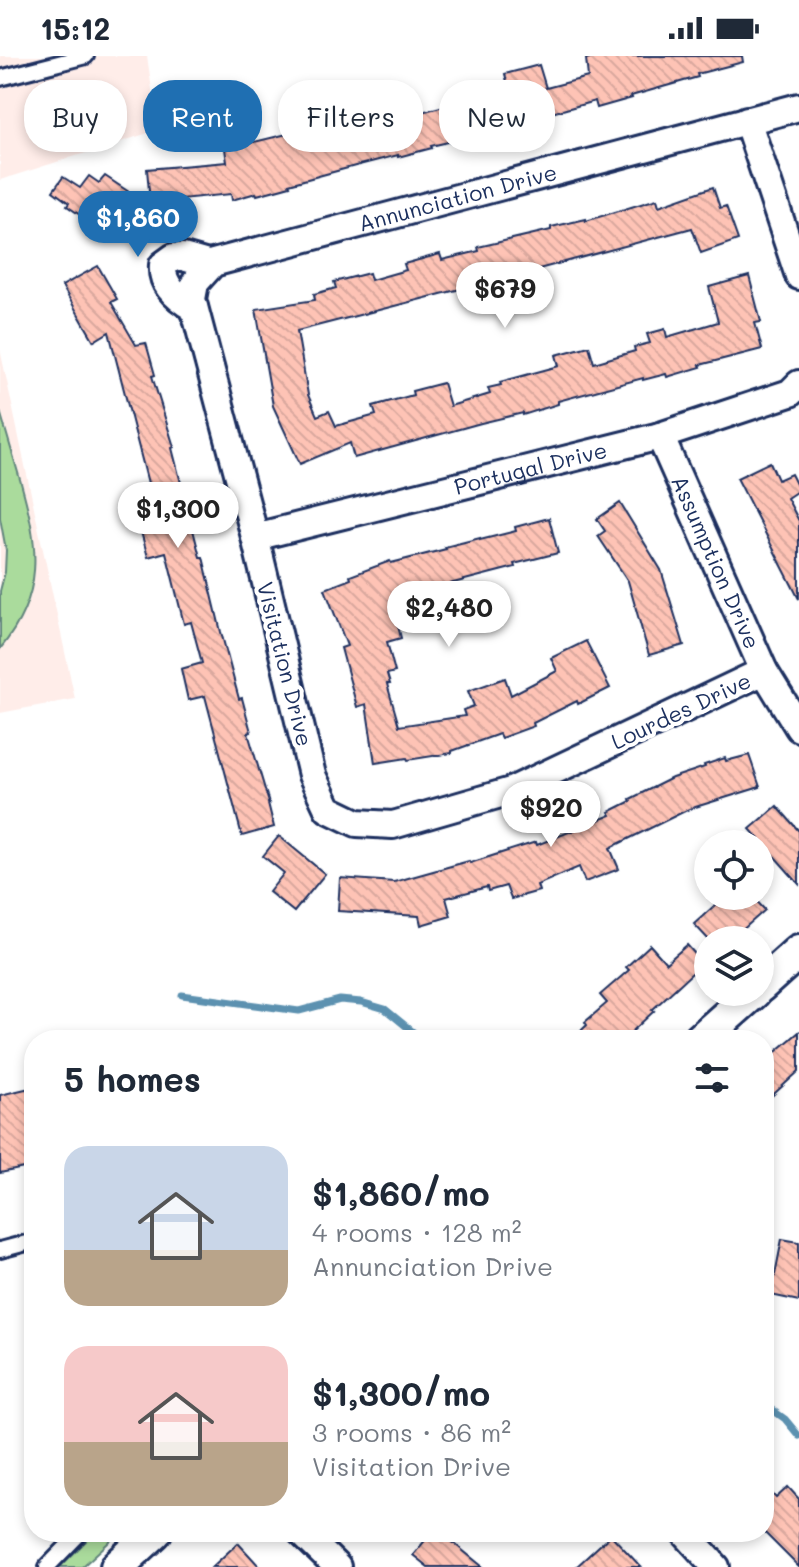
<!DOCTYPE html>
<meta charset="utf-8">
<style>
:root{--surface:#fff;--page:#f6f6f7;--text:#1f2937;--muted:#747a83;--accent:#1f6fb2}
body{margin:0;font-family:Mali,sans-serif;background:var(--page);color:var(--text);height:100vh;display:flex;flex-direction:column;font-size:30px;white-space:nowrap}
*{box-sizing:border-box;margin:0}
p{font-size:26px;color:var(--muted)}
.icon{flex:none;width:44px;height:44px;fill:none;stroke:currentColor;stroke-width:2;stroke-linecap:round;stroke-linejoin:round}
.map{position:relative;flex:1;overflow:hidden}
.drawer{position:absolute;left:24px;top:974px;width:750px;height:512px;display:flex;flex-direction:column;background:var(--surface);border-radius:32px;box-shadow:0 4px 12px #0003}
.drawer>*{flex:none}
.hud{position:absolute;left:24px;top:24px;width:752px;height:72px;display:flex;gap:16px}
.buttons{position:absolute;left:694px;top:774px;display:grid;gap:16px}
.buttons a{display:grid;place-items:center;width:80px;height:80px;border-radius:50%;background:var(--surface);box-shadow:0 4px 12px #0003;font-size:40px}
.price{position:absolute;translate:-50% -68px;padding:0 18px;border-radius:28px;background:#fff;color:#222;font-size:26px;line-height:52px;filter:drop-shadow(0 2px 4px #0008)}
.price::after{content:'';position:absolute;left:50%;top:48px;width:24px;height:18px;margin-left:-12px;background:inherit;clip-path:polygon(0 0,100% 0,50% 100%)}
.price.on{background:var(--accent);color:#fff}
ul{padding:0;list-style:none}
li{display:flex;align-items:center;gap:24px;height:200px;padding:0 40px}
li span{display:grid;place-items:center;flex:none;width:224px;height:160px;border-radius:24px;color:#555}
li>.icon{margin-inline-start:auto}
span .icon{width:96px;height:96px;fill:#fffc;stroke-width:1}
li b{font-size:34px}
h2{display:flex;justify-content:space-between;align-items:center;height:96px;padding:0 40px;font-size:34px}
.chip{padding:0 28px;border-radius:32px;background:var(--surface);box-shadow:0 4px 12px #0003;font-size:28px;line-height:72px}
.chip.on{background:var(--accent);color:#fff}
.status{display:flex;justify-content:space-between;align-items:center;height:56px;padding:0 40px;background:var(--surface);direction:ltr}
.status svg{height:22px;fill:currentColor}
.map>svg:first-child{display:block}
</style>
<div class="status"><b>15:12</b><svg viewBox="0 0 49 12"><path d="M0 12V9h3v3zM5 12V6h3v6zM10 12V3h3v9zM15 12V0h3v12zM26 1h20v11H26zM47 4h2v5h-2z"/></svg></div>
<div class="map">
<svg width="799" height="1511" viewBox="0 0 799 1511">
<defs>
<pattern id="building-back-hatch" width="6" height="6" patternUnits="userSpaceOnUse" patternTransform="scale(2)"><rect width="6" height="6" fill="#fec3b5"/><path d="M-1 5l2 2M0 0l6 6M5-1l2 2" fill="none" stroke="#d9a89e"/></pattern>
</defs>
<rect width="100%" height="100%" fill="#fff"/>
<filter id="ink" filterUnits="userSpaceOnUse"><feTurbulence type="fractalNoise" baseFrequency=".0125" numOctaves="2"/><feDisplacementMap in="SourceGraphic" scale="16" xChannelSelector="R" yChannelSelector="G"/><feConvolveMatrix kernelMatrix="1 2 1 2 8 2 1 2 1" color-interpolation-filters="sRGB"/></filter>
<g filter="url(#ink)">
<!-- built -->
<g fill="#ffede9">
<polygon points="0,0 147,0 158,74 0,124"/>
<polygon points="0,293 75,643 0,657"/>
</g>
<!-- grass -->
<g fill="#aadb9c" stroke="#62857d" stroke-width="2">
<path d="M0,355C7,379 14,403 21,427C39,491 45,538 0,593V535L5,516L6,494L0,462Z"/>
<polygon points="95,1476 120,1476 82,1511 60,1511"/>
</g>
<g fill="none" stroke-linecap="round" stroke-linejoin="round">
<!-- stream -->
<g stroke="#5c91b0" stroke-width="7">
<polyline points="182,939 299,955 340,944 361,946 385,953 423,984"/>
<polyline points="764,1348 785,1363 799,1380"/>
</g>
</g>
<!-- building -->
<g fill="url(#building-back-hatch)" stroke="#1b2f5e" stroke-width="2">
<polygon points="597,0 742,0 743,6 697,18 698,21 631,40 632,42 597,52 595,45 504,70 505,73 431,90 432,92 398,101 398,99 359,109 289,128 290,130 257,139 256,137 232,144 231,138 150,146 147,113 227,106 225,93 320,70 326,92 367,81 366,75 406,64 406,60 509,33 505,18 539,9 546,32 588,21 586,3"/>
<polygon points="89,120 99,127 105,120 138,142 112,181 67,150 69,147 53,135 63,121 80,132"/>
<polygon points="713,131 720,152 726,150 738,184 701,197 692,172 505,222 508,232 479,240 476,229 297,275 308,339 317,360 329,355 336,370 376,359 373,350 413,339 412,335 443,327 450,350 490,338 488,332 501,329 500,326 559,310 556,299 589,290 594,307 635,295 634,291 650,287 647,278 665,273 667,281 718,266 709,231 749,220 761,266 755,267 762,293 700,309 701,311 667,321 666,318 643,324 643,322 558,345 558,348 523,359 523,357 481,367 354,402 350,387 300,408 273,350 256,253 315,244 314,238 336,232 334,226 369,217 371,224 406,214 404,208 440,198 442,204 479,195 478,191 551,174 551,171 586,163 586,165 657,143 659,150"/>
<polygon points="98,210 117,243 111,246 136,289 146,287 155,319 152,320 174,391 172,392 200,501 203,501 221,576 239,643 242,642 251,676 248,677 269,747 268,747 274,771 242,780 205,640 188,644 181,613 202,607 191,566 184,568 166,496 148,501 131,440 150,435 109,276 94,285 62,230"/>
<polygon points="770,406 778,424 791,418 799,434 787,442 799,465 799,543 737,422"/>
<polygon points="620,447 661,514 684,589 649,599 628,525 598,480 605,475 597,463"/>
<polygon points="549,462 558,497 514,508 515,511 430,533 429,530 392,545 401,582 387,586 395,616 387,618 390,628 387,628 399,670 465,660 463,654 474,650 468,635 505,622 511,639 557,615 551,602 586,585 610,632 578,648 577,645 533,667 534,670 501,682 499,678 452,695 452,697 408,704 407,702 375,707 366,648 357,651 341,592 347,590 325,533 351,523 350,520 390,505 391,507 446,493 445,491 480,482 480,484 516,475 515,471"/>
<polygon points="749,699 760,731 689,753 610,792 619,813 585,826 579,811 537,829 539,835 511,843 506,830 488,835 487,831 446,842 451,860 421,869 419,860 338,855 340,822 394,826 469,805 470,807 536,786 537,789 611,759 609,756 631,745 630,743 672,722 705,711 704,709 725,702 726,705"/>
<polygon points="777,750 799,775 799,828 750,773"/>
<polygon points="279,780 325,818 294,856 269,836 284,817 263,800"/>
<polygon points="725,840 752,840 765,854 731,884 709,884 694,868"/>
<polygon points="650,889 666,907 687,889 703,907 652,954 654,955 623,984 571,984 587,969 585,966 607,947 600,939 629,914 626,911"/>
<polygon points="799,976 799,1015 764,1047 764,1006"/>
<polygon points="34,1031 34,1110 0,1117 0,1039"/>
<polygon points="782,1183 799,1186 799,1245 771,1239"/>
<polygon points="764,1429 776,1442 788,1431 799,1443 799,1511 764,1476"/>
<polygon points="432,1476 440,1476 483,1511 428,1511 413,1499"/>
<polygon points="611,1479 641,1511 576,1511"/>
<polygon points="238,1487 260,1511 212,1511"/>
</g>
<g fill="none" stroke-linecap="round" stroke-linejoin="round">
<defs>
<g id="service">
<polyline points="0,22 86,0"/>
<polyline points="0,1194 34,1185"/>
<polyline points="47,1511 81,1476"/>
</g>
<g id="minor">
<polyline points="747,64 799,220"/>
<path d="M194,252C178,243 161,229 163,209L174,201H183L211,209"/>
<path id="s1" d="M660,380L764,615L799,672"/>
<path id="s2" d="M255,481L660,380L790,337L799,328"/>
<path id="s3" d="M764,615L511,735L393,769L357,767L328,753L312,719L255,481L192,243L195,227L213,207L799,51"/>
<polyline points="301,1476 337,1511"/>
<polyline points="684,1476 716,1511"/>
</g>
<g id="tertiary">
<polyline points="760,930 799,895"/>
<polyline points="700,984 754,936"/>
<polyline points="117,1511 155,1476"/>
</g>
</defs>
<!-- service casing -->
<use href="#service" stroke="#1b2f5e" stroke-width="20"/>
<!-- minor casing -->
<use href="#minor" stroke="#1b2f5e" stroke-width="32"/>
<!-- tertiary casing -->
<use href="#tertiary" stroke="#1b2f5e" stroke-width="38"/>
<!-- service -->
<use href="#service" stroke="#fff" stroke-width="14"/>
<!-- minor -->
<use href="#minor" stroke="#fff" stroke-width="26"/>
<!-- tertiary -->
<use href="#tertiary" stroke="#fff" stroke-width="32"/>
</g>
</g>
<g text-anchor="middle" stroke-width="8" stroke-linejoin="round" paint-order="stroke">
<!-- street labels -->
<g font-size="22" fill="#1b2f5e" stroke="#fff">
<text dy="8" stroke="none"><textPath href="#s3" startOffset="1296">Annunciation Drive</textPath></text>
<text dy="8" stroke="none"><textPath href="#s2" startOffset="284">Portugal Drive</textPath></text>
<text dy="8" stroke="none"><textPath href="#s1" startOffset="138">Assumption Drive</textPath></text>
<text transform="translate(285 608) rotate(76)" y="8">Visitation Drive</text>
<text transform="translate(681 655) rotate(-25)" y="8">Lourdes Drive</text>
</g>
</g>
</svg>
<div class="buttons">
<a><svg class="icon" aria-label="locate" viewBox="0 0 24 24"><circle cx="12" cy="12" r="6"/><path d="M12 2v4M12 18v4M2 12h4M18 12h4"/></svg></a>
<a><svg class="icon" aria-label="layers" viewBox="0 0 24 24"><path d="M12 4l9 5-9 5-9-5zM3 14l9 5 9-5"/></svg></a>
</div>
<b class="price on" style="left:138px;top:203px">$1,860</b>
<b class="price" style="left:505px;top:274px">$679</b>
<b class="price" style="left:178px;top:494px">$1,300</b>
<b class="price" style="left:449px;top:593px">$2,480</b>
<b class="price" style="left:551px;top:793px">$920</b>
<div class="hud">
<a class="chip">Buy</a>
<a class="chip on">Rent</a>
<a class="chip">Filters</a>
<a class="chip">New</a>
</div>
<section class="drawer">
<h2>5 homes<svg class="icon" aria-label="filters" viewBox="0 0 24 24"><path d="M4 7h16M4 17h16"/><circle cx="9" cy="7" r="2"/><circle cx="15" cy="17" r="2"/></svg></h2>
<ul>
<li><span style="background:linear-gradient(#c9d6e8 65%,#b9a48a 0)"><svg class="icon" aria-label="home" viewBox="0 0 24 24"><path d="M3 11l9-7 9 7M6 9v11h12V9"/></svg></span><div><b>$1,860/mo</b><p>4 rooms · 128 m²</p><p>Annunciation Drive</p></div></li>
<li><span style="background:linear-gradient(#f6c9c9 60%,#b9a48a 0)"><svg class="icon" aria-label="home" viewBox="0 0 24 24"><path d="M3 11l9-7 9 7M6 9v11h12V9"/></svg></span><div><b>$1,300/mo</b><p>3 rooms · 86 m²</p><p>Visitation Drive</p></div></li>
</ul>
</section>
</div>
